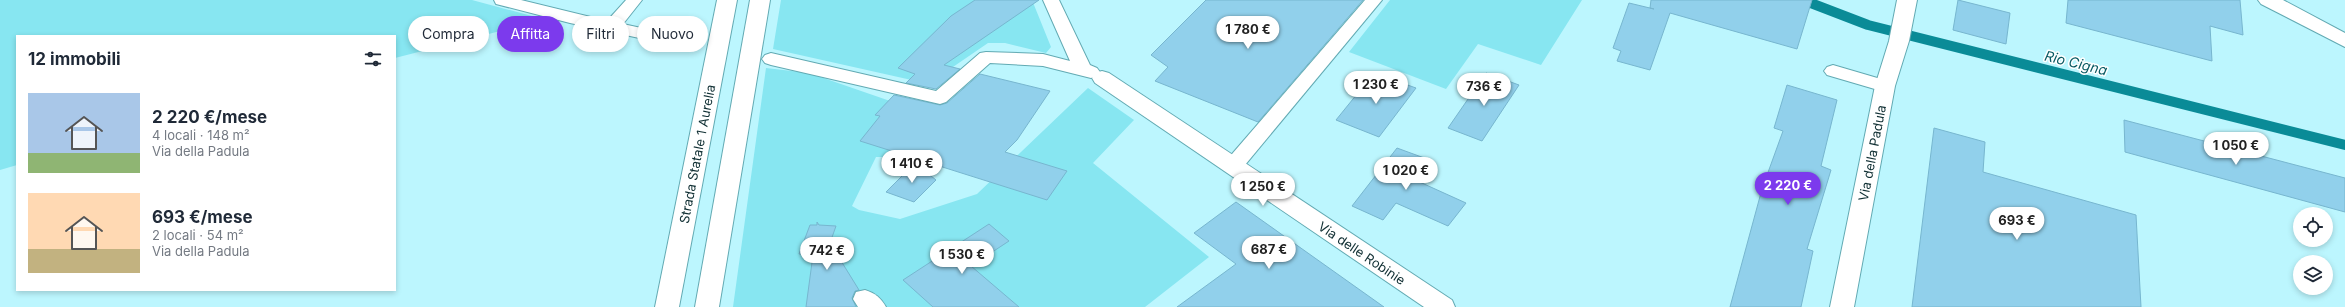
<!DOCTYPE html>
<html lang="it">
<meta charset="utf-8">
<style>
:root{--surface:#fff;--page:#f6f6f7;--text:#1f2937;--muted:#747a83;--accent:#7c3aed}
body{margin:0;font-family:Inter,sans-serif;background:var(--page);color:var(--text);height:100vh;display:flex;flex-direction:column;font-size:15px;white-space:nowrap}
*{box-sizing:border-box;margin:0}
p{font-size:13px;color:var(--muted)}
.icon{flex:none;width:22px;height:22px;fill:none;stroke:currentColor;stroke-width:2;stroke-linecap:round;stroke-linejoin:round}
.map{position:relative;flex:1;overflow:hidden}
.details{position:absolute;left:16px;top:35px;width:380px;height:256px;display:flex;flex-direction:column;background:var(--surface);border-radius:0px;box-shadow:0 2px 6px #0003}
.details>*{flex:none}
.guide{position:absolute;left:408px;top:16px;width:380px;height:36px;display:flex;gap:8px}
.tools{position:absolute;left:2293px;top:207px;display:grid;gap:8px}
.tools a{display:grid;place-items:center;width:40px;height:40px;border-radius:50%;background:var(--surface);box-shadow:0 2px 6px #0003;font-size:20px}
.price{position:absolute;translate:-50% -34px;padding:0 9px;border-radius:14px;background:#fff;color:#222;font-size:13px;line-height:26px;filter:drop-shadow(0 1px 2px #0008)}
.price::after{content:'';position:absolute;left:50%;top:24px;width:12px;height:9px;margin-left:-6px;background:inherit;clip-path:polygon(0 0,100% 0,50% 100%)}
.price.active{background:var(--accent);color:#fff}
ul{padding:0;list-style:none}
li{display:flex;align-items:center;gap:12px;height:100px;padding:0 12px}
li span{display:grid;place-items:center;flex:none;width:112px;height:80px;border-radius:0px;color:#555}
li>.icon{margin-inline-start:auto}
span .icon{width:48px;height:48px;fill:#fffc;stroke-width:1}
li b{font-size:17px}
h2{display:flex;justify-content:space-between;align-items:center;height:48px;padding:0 12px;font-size:17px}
.tag{padding:0 14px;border-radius:18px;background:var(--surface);box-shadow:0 2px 6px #0003;font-size:14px;line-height:36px}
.tag.active{background:var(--accent);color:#fff}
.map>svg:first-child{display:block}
</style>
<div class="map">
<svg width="2345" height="307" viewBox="0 0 2345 307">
<rect width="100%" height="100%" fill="#bcf6fe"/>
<!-- green -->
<g fill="#87e6f1">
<polygon points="0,0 472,0 532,16 531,23 395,58 395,36 17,36 17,165 0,170"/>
<polygon points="781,0 1032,0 1051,47 1046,53 1005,43 988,43 950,69 916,81 773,49"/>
<polygon points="1390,0 1582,0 1541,65 1478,44 1446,89 1349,52"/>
<polygon points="766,68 809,73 893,102 924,110 886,157 876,157 852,206 859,210 900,219 977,194 1088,88 1134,120 1093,163 1209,257 1145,307 733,307"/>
</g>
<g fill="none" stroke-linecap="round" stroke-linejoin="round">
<!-- stream -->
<polyline stroke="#0a8b97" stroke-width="10" points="1803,0 1868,25 2345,145"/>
</g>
<!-- building -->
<g fill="#91d0eb" stroke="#77b6cf">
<polygon points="975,0 1039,0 944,65 960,69 936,89 906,83 915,74 898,68 951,16"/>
<polygon points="1206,0 1363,0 1258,122 1155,81 1168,67 1151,55"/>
<polygon points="1651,0 1812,0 1797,49 1670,13 1650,70 1617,61 1621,51 1613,48 1629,3 1654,9 1650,8"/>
<polygon points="1958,0 2010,13 2006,44 1953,30"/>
<polygon points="2068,0 2240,0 2243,35 2210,26 2212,61 2066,23"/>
<polygon points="1374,73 1416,88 1379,137 1336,120"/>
<polygon points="1486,73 1519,85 1482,141 1448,128"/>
<polygon points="980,74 1050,91 1017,140 1005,152 1067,171 1047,200 860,141 880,116 875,115 894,95 940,105 947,103"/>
<polygon points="1787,85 1837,100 1821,166 1831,170 1807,249 1813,251 1801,307 1730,307 1762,189 1783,131 1774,128"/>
<polygon points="2124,120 2345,178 2345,212 2125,152"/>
<polygon points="1934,128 1985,142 1983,172 2136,215 2141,307 1912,307"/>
<polygon points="1397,148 1427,159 1413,179 1466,203 1448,226 1396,203 1383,220 1352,206"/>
<polygon points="915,163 936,180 914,202 886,192"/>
<polygon points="1236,202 1384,307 1177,307 1236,264 1194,233"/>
<polygon points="817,222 819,225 836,226 830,243 859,290 855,291 852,298 856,307 806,307 813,255 799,254 810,225 817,225"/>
<polygon points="989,224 1009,241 971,266 1019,307 933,307 903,280"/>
</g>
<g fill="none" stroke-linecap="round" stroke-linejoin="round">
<defs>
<g id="lane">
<polygon points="494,0 521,0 607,21 626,0 642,0 623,24 696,40 699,44 696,48 690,49 570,23 496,4"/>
<polygon points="1043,0 1059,0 1090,65 1097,68 1100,72 1097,76 1091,78 1043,66 990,63 946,102 940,104 771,65 765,63 762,59 765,55 771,53 936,91 980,53 986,52 1043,54 1070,61"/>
<polygon points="1365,0 1382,0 1240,171 1233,173 1226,171 1223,166 1226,161"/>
<polygon points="1833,65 1891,82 1894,86 1891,90 1885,92 1827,75 1824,71 1827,67"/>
</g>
<g id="street">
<polygon points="2258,0 2283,0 2345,33 2345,47 2261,4"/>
<polygon points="1102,71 1109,73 1452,300 1455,307 1424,307 1095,83 1092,78 1095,73"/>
<path d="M865,290C875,293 881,298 886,307H858L853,299L856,292Z"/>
</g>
<polygon id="secondary" points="1897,0 1917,0 1909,41 1895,86 1854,307 1830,307 1875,86 1889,41"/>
<g id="highway">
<polygon points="717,0 737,0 679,307 655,307"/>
<polygon points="750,0 770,0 719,307 695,307"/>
</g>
</defs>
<!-- lane casing -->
<use href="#lane" stroke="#62aab3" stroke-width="2"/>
<!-- street casing -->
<use href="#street" stroke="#62aab3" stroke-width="2"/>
<!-- secondary casing -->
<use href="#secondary" stroke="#62aab3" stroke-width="2"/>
<!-- highway casing -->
<use href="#highway" stroke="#62aab3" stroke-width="2"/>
<!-- lane -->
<use href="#lane" fill="#fff" fill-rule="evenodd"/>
<!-- street -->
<use href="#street" fill="#fff" fill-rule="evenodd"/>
<!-- secondary -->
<use href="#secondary" fill="#fff" fill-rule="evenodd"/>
<!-- highway -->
<use href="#highway" fill="#fff" fill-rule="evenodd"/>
</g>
<g text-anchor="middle" stroke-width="3" stroke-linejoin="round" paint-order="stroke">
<!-- street labels -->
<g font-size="13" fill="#102f33" stroke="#fff">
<text transform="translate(1872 153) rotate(-79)" y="5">Via della Padula</text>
<text transform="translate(697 154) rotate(-79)" y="5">Strada Statale 1 Aurelia</text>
<text transform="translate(1362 253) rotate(34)" y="5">Via delle Robinie</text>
</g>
<!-- water labels -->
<g font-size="14" font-style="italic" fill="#095b64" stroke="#fff">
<text transform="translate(2076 63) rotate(14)" y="5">Rio Cigna</text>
</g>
</g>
</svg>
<div class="tools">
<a><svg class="icon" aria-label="locate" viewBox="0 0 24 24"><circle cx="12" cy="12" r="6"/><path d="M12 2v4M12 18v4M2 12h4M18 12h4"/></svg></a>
<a><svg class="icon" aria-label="layers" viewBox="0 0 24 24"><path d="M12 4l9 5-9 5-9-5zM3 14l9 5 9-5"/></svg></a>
</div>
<b class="price" style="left:1248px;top:50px">1 780 €</b>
<b class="price" style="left:1376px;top:105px">1 230 €</b>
<b class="price" style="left:1484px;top:107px">736 €</b>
<b class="price" style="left:2236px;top:166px">1 050 €</b>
<b class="price" style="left:912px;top:184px">1 410 €</b>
<b class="price" style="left:1406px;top:191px">1 020 €</b>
<b class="price active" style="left:1788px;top:206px">2 220 €</b>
<b class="price" style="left:1263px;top:207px">1 250 €</b>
<b class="price" style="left:2017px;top:241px">693 €</b>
<b class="price" style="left:1269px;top:270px">687 €</b>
<b class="price" style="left:827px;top:271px">742 €</b>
<b class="price" style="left:962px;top:275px">1 530 €</b>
<div class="guide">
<a class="tag">Compra</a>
<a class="tag active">Affitta</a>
<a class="tag">Filtri</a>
<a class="tag">Nuovo</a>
</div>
<section class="details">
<h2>12 immobili<svg class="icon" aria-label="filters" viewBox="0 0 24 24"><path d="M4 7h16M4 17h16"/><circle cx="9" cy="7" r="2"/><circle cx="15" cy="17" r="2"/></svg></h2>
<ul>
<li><span style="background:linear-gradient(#a9c7e8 75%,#8fb573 0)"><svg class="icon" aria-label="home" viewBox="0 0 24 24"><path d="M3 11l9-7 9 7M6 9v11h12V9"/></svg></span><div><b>2 220 €/mese</b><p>4 locali · 148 m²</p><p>Via della Padula</p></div></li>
<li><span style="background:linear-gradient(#ffd9b3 70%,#c2b280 0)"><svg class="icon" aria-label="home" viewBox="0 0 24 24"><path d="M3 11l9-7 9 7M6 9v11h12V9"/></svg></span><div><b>693 €/mese</b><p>2 locali · 54 m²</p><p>Via della Padula</p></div></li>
</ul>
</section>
</div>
